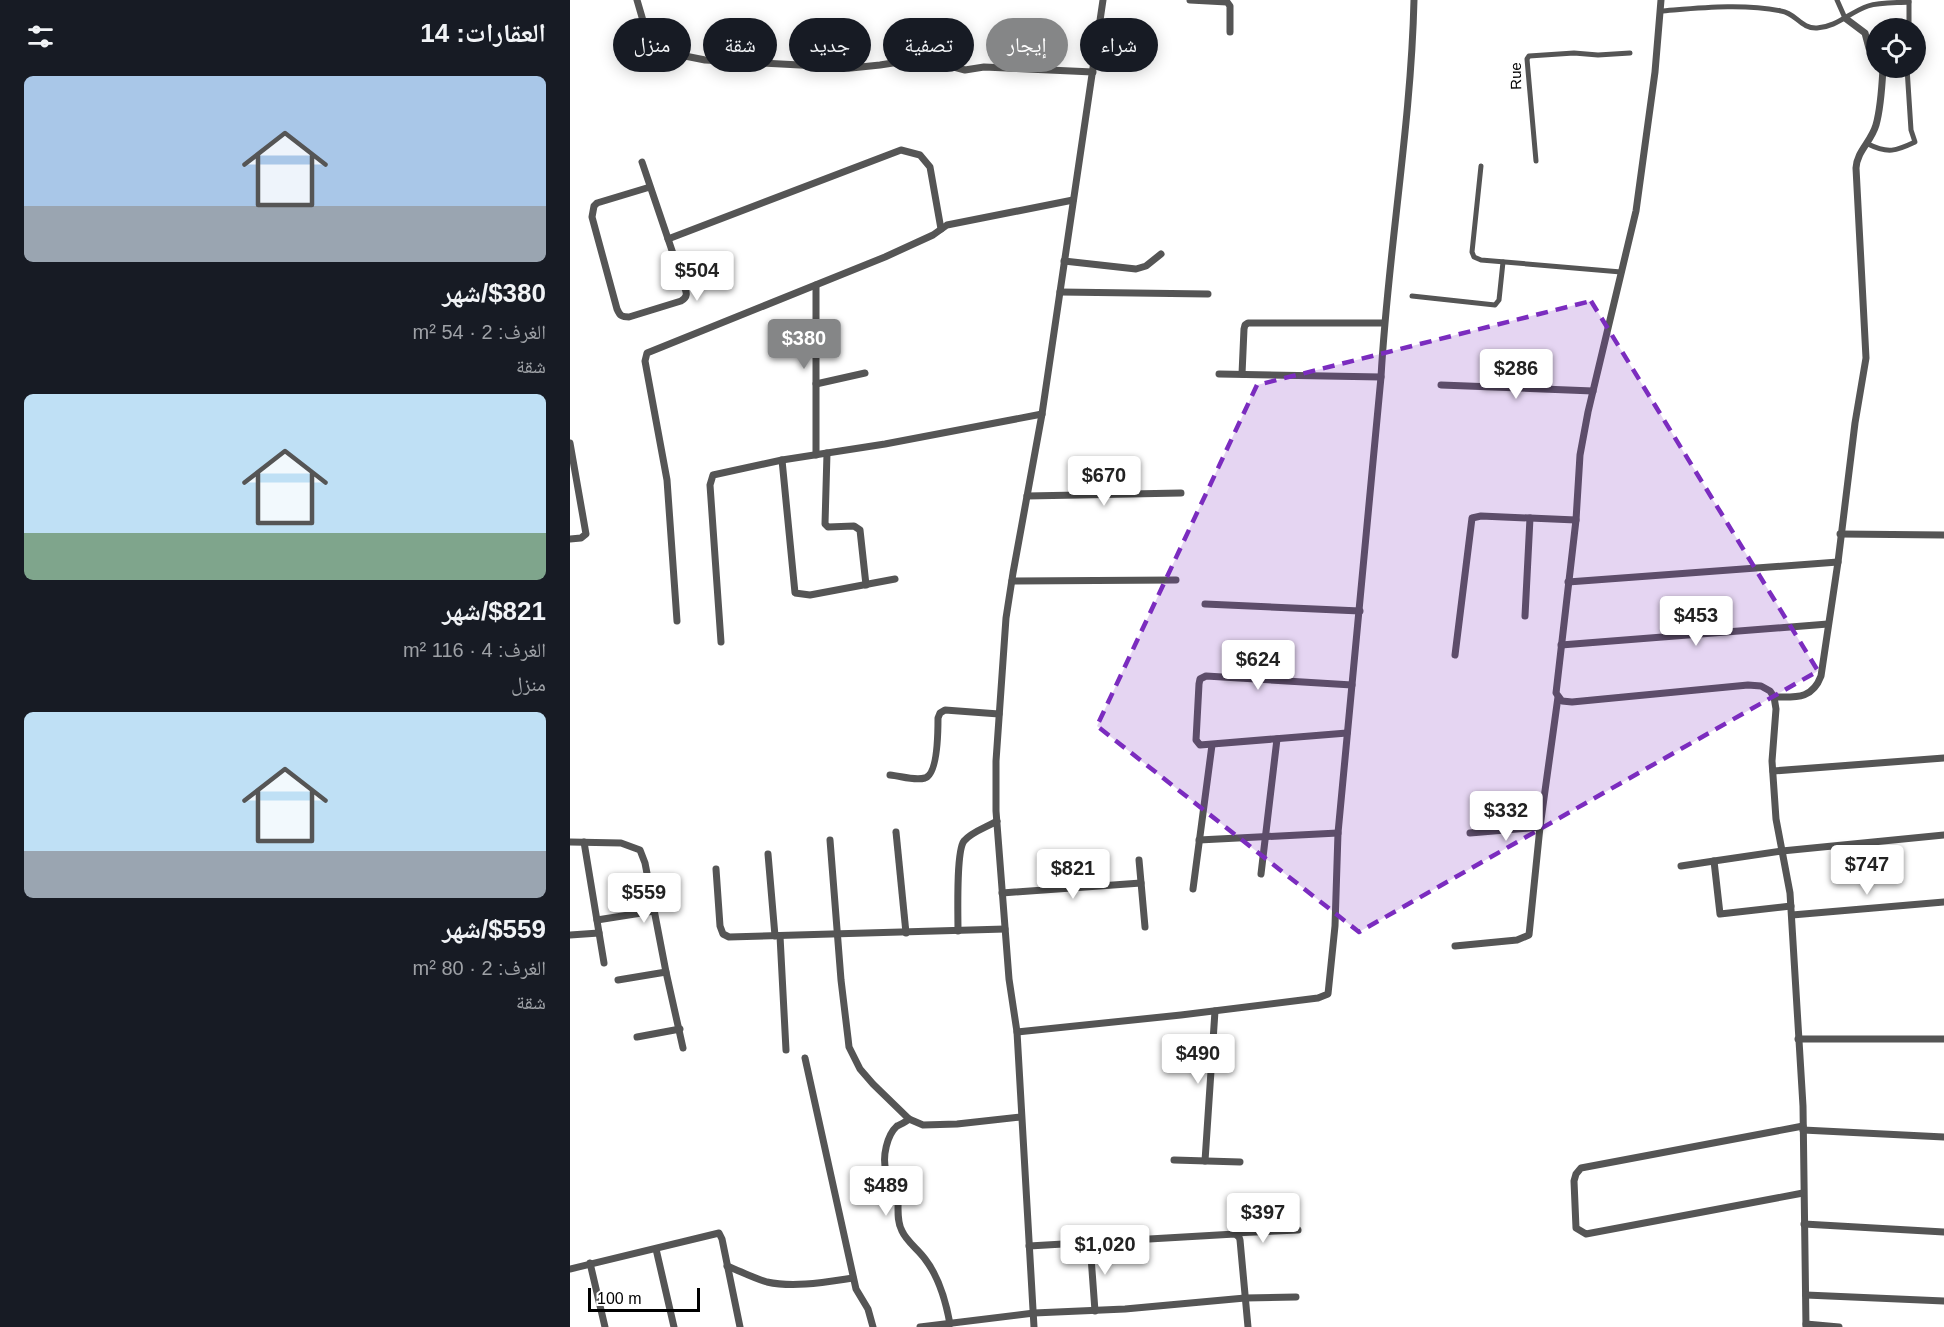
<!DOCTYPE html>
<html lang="ar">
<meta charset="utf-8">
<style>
:root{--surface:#171b24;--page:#242831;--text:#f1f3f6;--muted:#9ea1a6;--accent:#858687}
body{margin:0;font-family:Helvetica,"Noto Naskh Arabic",sans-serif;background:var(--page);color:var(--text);direction:rtl;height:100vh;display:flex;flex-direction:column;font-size:22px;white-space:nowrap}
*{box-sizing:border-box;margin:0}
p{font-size:20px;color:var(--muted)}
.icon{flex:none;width:33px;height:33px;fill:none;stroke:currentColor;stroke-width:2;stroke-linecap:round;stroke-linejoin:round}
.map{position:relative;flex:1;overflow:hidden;direction:ltr}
.sheet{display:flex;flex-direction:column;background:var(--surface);width:570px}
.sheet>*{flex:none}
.hud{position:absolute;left:18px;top:18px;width:570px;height:54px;direction:rtl;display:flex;gap:12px}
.controls{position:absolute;left:1296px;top:18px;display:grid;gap:12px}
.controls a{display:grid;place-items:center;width:60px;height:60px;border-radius:50%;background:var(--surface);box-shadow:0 3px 15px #0003;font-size:30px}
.scale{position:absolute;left:18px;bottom:15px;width:112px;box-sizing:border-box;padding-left:6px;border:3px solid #000;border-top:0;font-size:16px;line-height:21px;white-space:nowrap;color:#000;-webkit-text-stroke:4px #fff;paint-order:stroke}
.price{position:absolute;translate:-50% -51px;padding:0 14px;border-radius:6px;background:#fff;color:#222;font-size:20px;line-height:39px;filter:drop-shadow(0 2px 3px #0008)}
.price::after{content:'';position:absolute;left:50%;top:36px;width:18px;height:14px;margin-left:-9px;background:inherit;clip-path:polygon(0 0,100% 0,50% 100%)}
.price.current{background:var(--accent);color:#fff}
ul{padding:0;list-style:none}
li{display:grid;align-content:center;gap:12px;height:318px;padding:0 24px}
li span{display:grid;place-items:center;height:186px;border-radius:9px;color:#555}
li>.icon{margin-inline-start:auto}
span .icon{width:108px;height:108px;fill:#fffc;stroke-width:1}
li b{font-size:26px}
h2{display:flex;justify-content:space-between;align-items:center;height:72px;padding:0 24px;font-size:26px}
.tag{padding:0 21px;border-radius:27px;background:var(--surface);box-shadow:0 3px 15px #0003;font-size:21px;line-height:54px}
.tag.current{background:var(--accent);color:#fff}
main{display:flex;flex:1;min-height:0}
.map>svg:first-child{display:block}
</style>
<main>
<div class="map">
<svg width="1374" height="1327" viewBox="0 0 1374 1327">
<rect width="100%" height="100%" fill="#fff"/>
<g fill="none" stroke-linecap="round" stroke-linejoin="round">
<!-- pedestrian -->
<g stroke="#555" stroke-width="5">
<polyline points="1267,0 1275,18"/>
<path d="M1090,11C1129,8 1172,3 1211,11C1226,13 1231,29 1247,28C1267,27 1280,12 1298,6C1310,2 1326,3 1339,2"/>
<polyline points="1339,28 1339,0"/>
<path d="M1298,144C1318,154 1326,151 1345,142L1341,130L1337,68"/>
<polyline points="966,161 957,59 959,56 1004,53 1028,55 1060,53"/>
<polyline points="911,166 902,252 904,257 911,260 1051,272"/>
<polyline points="842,296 925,305 929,300 933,262"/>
</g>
<!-- minor -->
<g stroke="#555" stroke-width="7">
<polyline points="67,0 81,48 85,50 135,60 230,65 281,68 310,65 342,60 358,60 395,70 414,67 523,72"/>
<polyline points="620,0 657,2 660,6 660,32"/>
<polyline points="1091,0 1085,72 1066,211 1018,412 1010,455 1006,520 986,693 992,701 1002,702 1178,685 1191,686 1200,691 1204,697 1206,709 1202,761 1206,819 1220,893 1233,1106 1236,1327"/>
<polyline points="1275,18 1295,33 1299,48 1306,56"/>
<path d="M72,162C86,204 100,245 114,286C117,293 118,297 111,301L59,317C52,317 50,316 47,309L22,217L24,206L27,203L80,187"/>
<polyline points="98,239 331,150 350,155 360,167 371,229"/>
<polyline points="494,261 566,269 576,266 591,254"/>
<polyline points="490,292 638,294"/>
<polyline points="649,374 811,377"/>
<polyline points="672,374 674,329 675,325 678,323 814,323"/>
<polyline points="246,384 295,373"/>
<polyline points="871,385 1023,391"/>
<polyline points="0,443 16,534 11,538 0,539"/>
<polyline points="257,453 255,524 258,527 284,526 290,530 296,585"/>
<polyline points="246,455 246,285"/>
<polyline points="212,460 225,593 240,595 325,579"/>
<polyline points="457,496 611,493"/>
<polyline points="1270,534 1374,535"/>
<polyline points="442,581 606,580"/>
<polyline points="998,582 1268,562"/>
<polyline points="635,604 790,611"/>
<polyline points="955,616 960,518"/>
<polyline points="107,621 97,480 75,361 77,353 315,257 363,235 377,225 503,200"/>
<polyline points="151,642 140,485 143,475 212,460 315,444 472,414"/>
<polyline points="991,645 1258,624"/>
<polyline points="885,655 902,518 911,516 1006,520"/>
<path d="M1204,697C1225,697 1242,700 1251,676L1268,562L1285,423L1296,358L1286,168C1287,151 1301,142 1306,125C1311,107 1312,86 1313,68"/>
<polyline points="777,733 630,745 626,740 629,684 630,679 636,676 782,685"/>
<polyline points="1203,771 1374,758"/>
<path d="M320,775C331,776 344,781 355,778C368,774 368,731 368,718L370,713L375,710L429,714"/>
<polyline points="326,832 336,933"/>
<polyline points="900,833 970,827"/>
<polyline points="260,840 271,980 278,1038 279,1047 290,1069 303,1084 339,1119 353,1125 387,1124 451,1117"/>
<polyline points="629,840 768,833"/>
<polyline points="0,842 51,843 70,850 75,863 96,972 113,1048"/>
<polyline points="14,842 34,963"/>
<polyline points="198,854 205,936"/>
<polyline points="569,860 575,927"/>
<polyline points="1111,866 1144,861"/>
<polyline points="146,869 150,926 153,934 159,937 435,929"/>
<polyline points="691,874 707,739"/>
<polyline points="623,889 642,745"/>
<polyline points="432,893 571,883"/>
<polyline points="1221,906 1150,914 1144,861 1212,851 1374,835"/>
<polyline points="1222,915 1374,902"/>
<polyline points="27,920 84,911"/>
<path d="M388,931C388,915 386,851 394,841C401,832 417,827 427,821"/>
<polyline points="0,935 29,933"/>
<polyline points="210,936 216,1050"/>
<polyline points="885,946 947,940 959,935 970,827 988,697"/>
<polyline points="48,980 96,972"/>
<path d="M447,1032L611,1015L748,998L758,994L765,926L768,833L811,377C818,251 841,126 844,0"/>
<polyline points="67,1037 110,1029"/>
<polyline points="1228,1039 1374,1039"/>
<polyline points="235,1058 286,1289 298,1309 303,1327"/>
<path d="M339,1119C336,1122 331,1124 327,1126C317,1135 312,1157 316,1170C318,1177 325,1182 327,1190C330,1203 325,1218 332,1231C337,1242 348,1249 355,1259C369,1277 376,1302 380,1324"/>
<polyline points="1233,1126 1011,1168 1006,1174 1004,1181 1006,1228 1016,1234 1233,1193"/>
<polyline points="1233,1130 1374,1137"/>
<polyline points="604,1160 670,1162"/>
<polyline points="635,1161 645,1011"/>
<polyline points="1234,1224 1374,1232"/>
<polyline points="663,1233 728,1230"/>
<polyline points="520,1243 525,1311"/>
<polyline points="459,1246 665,1234 669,1237 670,1240 678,1327"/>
<polyline points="86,1249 104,1327"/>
<polyline points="20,1263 35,1327"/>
<path d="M157,1266C170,1271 183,1278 197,1282C224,1288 256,1282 283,1278"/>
<polyline points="0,1269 149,1233 152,1239 170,1327"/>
<polyline points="1236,1295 1374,1301"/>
<polyline points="1236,1324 1269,1327"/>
<polyline points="350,1327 464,1313 555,1309 675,1298 726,1297"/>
<polyline points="464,1327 447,1032 439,979 426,811 426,761 436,618 443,573 472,414 533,0"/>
</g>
</g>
<!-- marked area -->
<path fill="#7b2cbf" fill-opacity="0.2" stroke="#7b2cbf" stroke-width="4.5" stroke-dasharray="12 8" stroke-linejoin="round" d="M1021,301L1248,671L789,932L527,726L687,385Z"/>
<g text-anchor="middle" stroke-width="4.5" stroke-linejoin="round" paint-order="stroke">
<!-- street labels -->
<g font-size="15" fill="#000" stroke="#fff">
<text transform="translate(946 76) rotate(-91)" y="5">Rue</text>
</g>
</g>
</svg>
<div class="controls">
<a><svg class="icon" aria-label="locate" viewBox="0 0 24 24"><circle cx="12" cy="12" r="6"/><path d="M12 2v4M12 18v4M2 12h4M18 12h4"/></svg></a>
</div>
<div class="scale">100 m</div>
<b class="price" style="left:127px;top:302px">$504</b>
<b class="price current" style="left:234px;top:370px">$380</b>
<b class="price" style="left:946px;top:400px">$286</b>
<b class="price" style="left:534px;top:507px">$670</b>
<b class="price" style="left:1126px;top:647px">$453</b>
<b class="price" style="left:688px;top:691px">$624</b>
<b class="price" style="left:936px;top:842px">$332</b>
<b class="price" style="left:1297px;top:896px">$747</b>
<b class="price" style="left:503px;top:900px">$821</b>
<b class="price" style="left:74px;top:924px">$559</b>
<b class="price" style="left:628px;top:1085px">$490</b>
<b class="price" style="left:316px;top:1217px">$489</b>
<b class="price" style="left:693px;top:1244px">$397</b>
<b class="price" style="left:535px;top:1276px">$1,020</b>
<div class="hud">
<a class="tag">شراء</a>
<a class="tag current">إيجار</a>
<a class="tag">تصفية</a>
<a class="tag">جديد</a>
<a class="tag">شقة</a>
<a class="tag">منزل</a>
</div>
</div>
<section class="sheet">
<h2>العقارات: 14<svg class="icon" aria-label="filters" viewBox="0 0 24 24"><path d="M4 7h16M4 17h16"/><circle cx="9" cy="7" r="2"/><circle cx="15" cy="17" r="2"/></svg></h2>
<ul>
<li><span style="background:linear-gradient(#a9c7e8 70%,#9aa5b1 0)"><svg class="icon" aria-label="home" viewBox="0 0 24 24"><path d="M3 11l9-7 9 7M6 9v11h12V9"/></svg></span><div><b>$380/شهر</b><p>الغرف: 2 · 54 m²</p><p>شقة</p></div></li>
<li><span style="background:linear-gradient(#bfe0f5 75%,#7fa58c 0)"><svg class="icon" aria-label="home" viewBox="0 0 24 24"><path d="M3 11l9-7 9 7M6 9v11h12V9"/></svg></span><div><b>$821/شهر</b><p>الغرف: 4 · 116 m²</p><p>منزل</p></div></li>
<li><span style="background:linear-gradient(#bfe0f5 75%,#9aa5b1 0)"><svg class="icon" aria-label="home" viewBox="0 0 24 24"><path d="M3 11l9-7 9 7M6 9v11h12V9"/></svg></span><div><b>$559/شهر</b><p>الغرف: 2 · 80 m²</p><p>شقة</p></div></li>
</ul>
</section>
</main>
